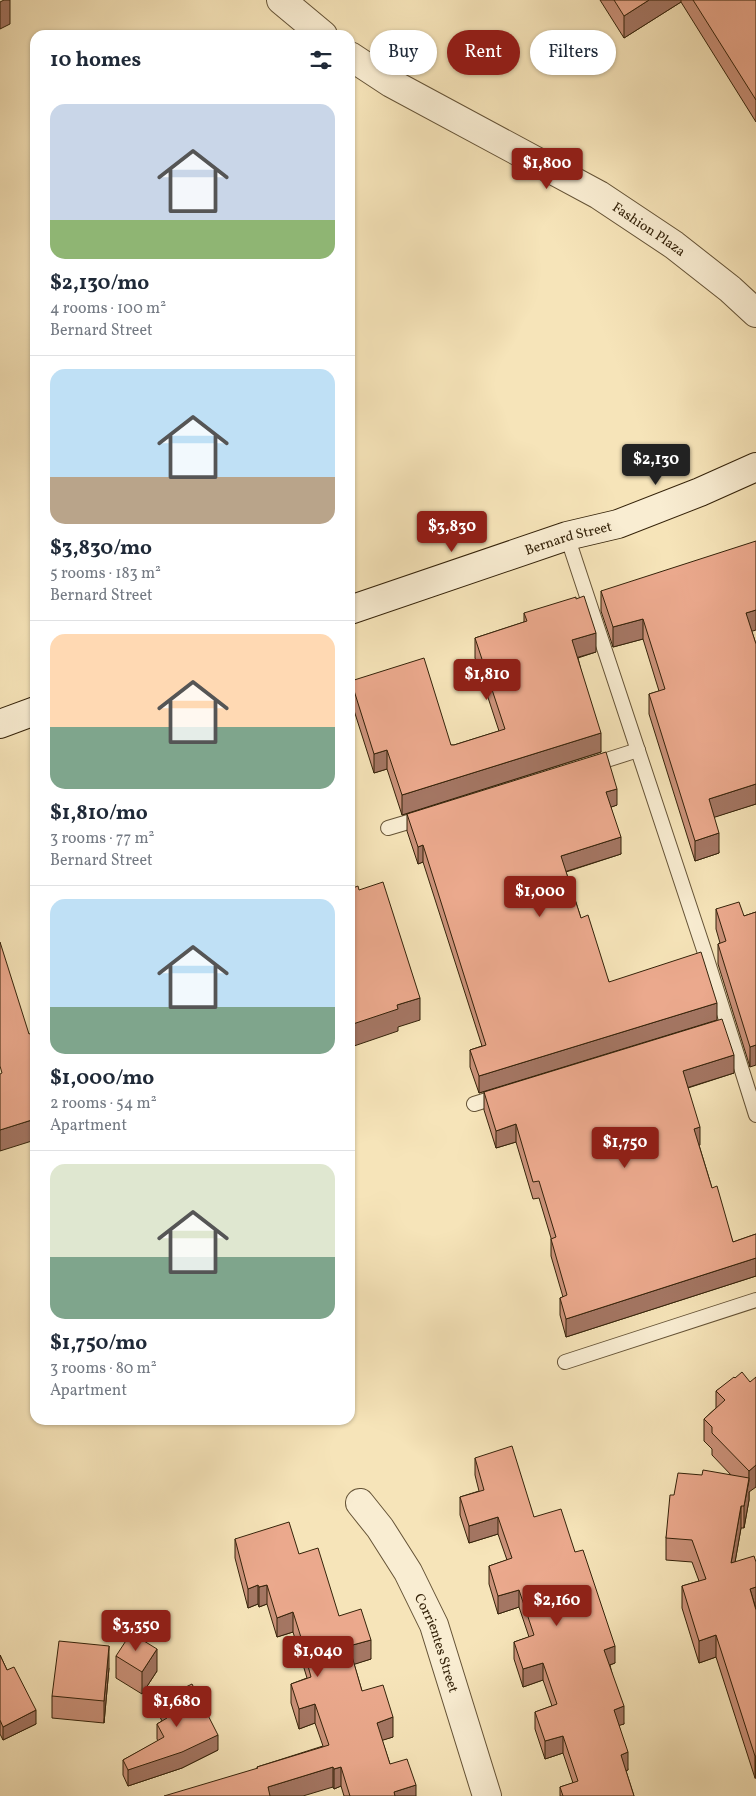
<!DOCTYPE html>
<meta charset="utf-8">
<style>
:root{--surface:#fff;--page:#f6f6f7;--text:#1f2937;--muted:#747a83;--line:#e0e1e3;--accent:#8f2418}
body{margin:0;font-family:Vollkorn,serif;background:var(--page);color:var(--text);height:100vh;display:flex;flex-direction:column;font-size:19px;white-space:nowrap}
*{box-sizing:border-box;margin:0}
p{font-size:16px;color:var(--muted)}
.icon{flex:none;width:28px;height:28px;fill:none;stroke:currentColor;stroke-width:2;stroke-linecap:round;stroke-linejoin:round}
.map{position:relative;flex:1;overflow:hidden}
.side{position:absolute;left:30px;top:30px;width:325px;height:1395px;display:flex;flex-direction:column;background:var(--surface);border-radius:15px;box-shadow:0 1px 4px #0004}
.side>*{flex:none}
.hud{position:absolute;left:370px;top:30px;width:310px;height:45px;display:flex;gap:10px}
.price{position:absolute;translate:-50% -42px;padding:0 11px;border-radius:5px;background:var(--accent);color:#fff;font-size:16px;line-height:32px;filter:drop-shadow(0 1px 2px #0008)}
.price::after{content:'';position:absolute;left:50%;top:30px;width:15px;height:11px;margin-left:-8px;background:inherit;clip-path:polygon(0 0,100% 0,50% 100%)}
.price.on{background:#222;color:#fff}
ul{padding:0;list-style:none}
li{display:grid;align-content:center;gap:10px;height:265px;padding:0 20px}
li+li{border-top:1px solid var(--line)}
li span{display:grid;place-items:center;height:155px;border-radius:15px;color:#555}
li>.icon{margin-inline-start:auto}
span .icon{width:90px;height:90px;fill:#fffc;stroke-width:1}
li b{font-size:21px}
h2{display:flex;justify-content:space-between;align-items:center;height:60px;padding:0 20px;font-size:21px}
.chip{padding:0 18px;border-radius:22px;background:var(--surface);box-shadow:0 1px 4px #0004;font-size:18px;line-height:45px}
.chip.on{background:var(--accent);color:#fff}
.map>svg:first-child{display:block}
</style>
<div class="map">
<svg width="756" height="1796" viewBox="0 0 756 1796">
<rect width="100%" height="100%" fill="#f6e4b9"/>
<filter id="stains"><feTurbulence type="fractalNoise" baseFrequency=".004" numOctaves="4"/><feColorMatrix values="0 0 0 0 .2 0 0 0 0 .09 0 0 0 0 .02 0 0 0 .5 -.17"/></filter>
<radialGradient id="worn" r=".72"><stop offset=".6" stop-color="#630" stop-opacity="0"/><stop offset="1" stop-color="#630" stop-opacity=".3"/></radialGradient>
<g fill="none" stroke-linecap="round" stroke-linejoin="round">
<defs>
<g id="lane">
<polyline points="567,536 705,953 756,1115"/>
<polyline points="591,765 638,750"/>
<polyline points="388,828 425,817"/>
<polyline points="474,1104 503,1095"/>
<polyline points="565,1362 756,1300"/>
</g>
<g id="street">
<polyline points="281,0 323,35"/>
<path id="s1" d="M350,56L391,83L599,195L674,245L730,289L756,313"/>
<path id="s2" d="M360,1503L380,1528L408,1572L434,1625L487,1796"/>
</g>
<g id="secondary">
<path id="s3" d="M350,610L567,536L618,524L700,492L756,467"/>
<polyline points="0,724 35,711"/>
</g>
</defs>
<!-- lane casing -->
<use href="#lane" stroke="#655336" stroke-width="16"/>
<!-- street casing -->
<use href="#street" stroke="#655336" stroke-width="30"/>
<!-- secondary casing -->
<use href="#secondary" stroke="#35230a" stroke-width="30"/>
<!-- lane -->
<use href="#lane" stroke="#f9edd2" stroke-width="14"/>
<!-- street -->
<use href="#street" stroke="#f9edd2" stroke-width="28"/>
<!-- secondary -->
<use href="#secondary" stroke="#f9edd2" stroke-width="28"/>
</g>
<!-- wall -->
<g fill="#ca9179" stroke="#35230a">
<polygon points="600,0 756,0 756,122 681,2 624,38"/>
<polygon points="601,591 752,632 756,644 756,804 714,817 719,853 695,861 649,714 649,694 659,691 643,639 613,647 601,611"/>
<polygon points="524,613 596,652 578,658 601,752 402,815 387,769 374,773 351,701 351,681 451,745 454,745 499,731 475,658 475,638 524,622"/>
<polygon points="617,805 611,807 621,854 566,872 581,918 609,982 717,1020 479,1093 470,1067 470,1050 482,1046 423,862 418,864 407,831 407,814"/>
<polygon points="716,909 744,916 756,912 750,1067 718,964 718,944 720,943 716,929"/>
<polygon points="734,1073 688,1088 699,1145 712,1188 733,1242 756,1234 756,1276 566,1337 560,1315 560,1298 563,1297 551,1256 551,1238 539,1198 533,1199 516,1142 496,1148 484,1110 484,1092"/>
<polygon points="735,1378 750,1382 749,1500 744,1528 741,1528 735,1562 756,1562 756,1778 755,1778 716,1657 699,1663 682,1608 682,1586 699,1581 692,1562 666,1560 666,1538 674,1495 732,1476 712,1455 712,1449 704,1441 704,1419 716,1408 716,1391"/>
<polygon points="475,1458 534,1517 575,1552 615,1663 610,1665 624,1724 619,1725 628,1770 626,1771 634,1796 560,1796 560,1787 573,1783 563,1753 545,1759 535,1729 535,1712 552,1706 543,1680 523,1687 514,1659 514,1642 529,1637 519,1607 498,1614 489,1584 489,1566 507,1560 498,1534 469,1543 460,1515 460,1497 479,1491 475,1475"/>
<polygon points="235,1539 299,1554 339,1616 371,1659 354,1664 362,1691 393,1737 382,1740 390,1764 416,1796 344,1796 341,1786 334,1789 333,1787 257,1768 257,1767 323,1746 315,1723 299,1729 291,1703 291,1684 307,1678 293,1632 277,1637 267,1604 259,1607 258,1604 248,1608 235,1558"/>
<polygon points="0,1655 7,1670 36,1724 3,1740 0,1734"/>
<polygon points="116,1656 157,1671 142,1694 116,1678"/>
<polygon points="109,1668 104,1723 52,1718 52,1696"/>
<polygon points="159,1700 218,1750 182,1768 128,1786 123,1775 123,1760 158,1741 157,1739 157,1724 162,1721 159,1715"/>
</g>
<!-- shaded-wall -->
<g fill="#a47663" stroke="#35230a">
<polygon points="4,0 10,0 10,24 0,29 0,2"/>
<polygon points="649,0 681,0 681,2 624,38 624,16"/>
<polygon points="756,610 756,630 746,633 746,613"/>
<polygon points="643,619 643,639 613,647 613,627"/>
<polygon points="596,633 596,652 572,659 572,640"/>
<polygon points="601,733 601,752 402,815 402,795"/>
<polygon points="387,750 387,769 374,773 374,754"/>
<polygon points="756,784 756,804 709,819 709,799"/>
<polygon points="617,789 617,805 606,809 606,792"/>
<polygon points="719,833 719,853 695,861 695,841"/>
<polygon points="621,837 621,854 561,873 561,856"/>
<polygon points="423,845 423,862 418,864 418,847"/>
<polygon points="420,998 420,1020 398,1027 398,1031 354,1046 354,1061 350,1062 350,1025 397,1005"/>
<polygon points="717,1003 717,1020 479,1093 479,1076"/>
<polygon points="756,1045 756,1065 750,1067 750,1047"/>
<polygon points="734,1055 734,1073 683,1089 683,1071"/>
<polygon points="35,1119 35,1140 0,1151 0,1130"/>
<polygon points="516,1124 516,1142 496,1148 496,1131"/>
<polygon points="700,1127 700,1145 694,1147 694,1129"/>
<polygon points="756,1258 756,1276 566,1337 566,1319"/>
<polygon points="756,1465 756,1487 749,1492 749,1500 744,1528 744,1506 749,1481 749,1471"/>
<polygon points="741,1506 741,1528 731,1585 731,1563"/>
<polygon points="498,1517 498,1534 469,1543 469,1526"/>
<polygon points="258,1585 258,1604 248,1608 248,1589"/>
<polygon points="267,1585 267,1604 259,1607 259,1587"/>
<polygon points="756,1587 756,1609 750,1589"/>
<polygon points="519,1590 519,1607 498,1614 498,1596"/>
<polygon points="293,1612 293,1632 277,1637 277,1618"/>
<polygon points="716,1635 716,1657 699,1663 699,1641"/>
<polygon points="371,1640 371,1659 349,1666 349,1646"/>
<polygon points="109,1646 109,1668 104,1723 104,1701"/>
<polygon points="615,1646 615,1663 604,1667 604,1650"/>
<polygon points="157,1649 157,1671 142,1694 142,1672"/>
<polygon points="543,1663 543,1680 523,1687 523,1669"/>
<polygon points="315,1704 315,1723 299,1729 299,1709"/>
<polygon points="624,1706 624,1724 614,1727 614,1710"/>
<polygon points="36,1710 36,1724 3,1740 3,1727"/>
<polygon points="393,1717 393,1737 377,1742 377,1723"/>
<polygon points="218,1735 218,1750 182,1768 128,1786 128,1770"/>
<polygon points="563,1736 563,1753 545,1759 545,1741"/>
<polygon points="628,1752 628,1770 621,1772 621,1755"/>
<rect x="755" y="1756" width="1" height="22"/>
<polygon points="333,1767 333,1787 303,1796 268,1796 268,1787"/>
<polygon points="341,1767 341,1786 334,1789 334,1769"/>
<polygon points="416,1785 416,1796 394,1796 394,1792"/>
</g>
<!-- building -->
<g fill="#eba98d" stroke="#35230a">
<polygon points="614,0 649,0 624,16"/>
<polygon points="693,0 756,0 756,100"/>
<polygon points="756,541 756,610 746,613 756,644 756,784 709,799 719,833 695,841 649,694 665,689 643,619 613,627 601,591"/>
<polygon points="584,596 596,633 572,640 601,733 402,795 387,750 374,754 351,681 424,658 451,745 454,745 505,729 475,638 527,621 524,613 576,597 576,599"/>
<polygon points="606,752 617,789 606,792 621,837 561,856 581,918 588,915 609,982 701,952 717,1003 479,1076 470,1050 486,1045 423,845 418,847 407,814"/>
<polygon points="383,882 420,998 397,1005 398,1009 350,1025 350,889 358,886 359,890"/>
<polygon points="739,902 744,916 756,912 756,1045 750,1047 718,944 726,941 716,909"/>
<polygon points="0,942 29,1034 35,1032 35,1119 0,1130 0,1074 2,1073 0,1066"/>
<polygon points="722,1019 734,1055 683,1071 700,1127 694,1129 712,1188 717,1186 733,1242 756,1234 756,1258 566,1319 560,1298 567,1295 551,1239 556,1237 539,1181 533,1182 516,1124 496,1131 484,1092"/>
<polygon points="350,1028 354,1039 350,1040"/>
<polygon points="742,1372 750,1382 756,1377 756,1465 749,1471 712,1433 712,1427 704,1419 725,1400 716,1391 734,1377 735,1378"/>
<polygon points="512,1446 534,1517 561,1509 575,1552 583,1550 615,1646 604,1650 624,1706 614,1710 628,1752 621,1755 634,1796 563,1796 560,1787 578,1781 563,1736 545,1741 535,1712 557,1704 543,1663 523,1669 514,1642 534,1635 519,1590 498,1596 489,1566 512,1558 498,1517 469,1526 460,1497 484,1490 475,1458"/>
<polygon points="703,1470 749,1478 744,1506 741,1506 731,1563 754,1556 756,1562 756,1587 750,1589 756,1610 756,1756 755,1756 716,1635 699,1641 682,1586 706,1579 692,1540 666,1538 670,1495 674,1495 678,1473 702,1475"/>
<polygon points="289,1522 299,1554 318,1548 339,1616 361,1609 371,1640 349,1646 362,1691 383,1685 393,1717 377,1723 390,1764 407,1759 416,1785 394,1792 395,1796 350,1796 341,1767 334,1769 333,1767 268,1787 270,1796 164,1796 258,1768 257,1767 329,1745 315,1704 299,1709 291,1684 311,1677 308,1666 310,1666 293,1612 277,1618 267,1585 259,1587 258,1585 248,1589 235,1539"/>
<polygon points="131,1633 157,1649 142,1672 116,1656"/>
<polygon points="59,1641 109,1646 104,1701 52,1696"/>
<polygon points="0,1655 7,1670 14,1667 36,1710 3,1727 0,1720"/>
<polygon points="192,1684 218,1735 182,1752 128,1770 123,1760 164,1737 157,1724 167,1718 159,1700"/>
</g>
<g text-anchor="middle" stroke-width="4" stroke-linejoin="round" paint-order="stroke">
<!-- street labels -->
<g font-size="14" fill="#35230a" stroke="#f9edd2">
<text dy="5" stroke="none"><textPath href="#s1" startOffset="346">Fashion Plaza</textPath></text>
<text dy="5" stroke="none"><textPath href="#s3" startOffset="230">Bernard Street</textPath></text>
<text dy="5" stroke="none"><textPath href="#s2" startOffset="161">Corrientes Street</textPath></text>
</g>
</g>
<rect width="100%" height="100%" filter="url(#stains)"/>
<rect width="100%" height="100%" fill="url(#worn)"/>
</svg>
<b class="price" style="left:547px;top:190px">$1,800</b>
<b class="price on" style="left:656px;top:486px">$2,130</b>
<b class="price" style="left:452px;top:553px">$3,830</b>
<b class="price" style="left:487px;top:701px">$1,810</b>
<b class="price" style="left:540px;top:918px">$1,000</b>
<b class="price" style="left:625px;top:1169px">$1,750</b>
<b class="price" style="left:557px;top:1627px">$2,160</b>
<b class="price" style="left:136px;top:1652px">$3,350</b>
<b class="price" style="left:318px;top:1678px">$1,040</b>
<b class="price" style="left:177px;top:1728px">$1,680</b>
<div class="hud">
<a class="chip">Buy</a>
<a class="chip on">Rent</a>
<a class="chip">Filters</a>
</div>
<section class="side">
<h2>10 homes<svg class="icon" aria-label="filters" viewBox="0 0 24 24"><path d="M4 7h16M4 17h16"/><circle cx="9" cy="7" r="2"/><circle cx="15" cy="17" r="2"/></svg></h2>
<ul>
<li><span style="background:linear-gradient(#c9d6e8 75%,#8fb573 0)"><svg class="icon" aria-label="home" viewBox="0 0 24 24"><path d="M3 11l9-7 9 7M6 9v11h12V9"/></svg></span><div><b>$2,130/mo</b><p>4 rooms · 100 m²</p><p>Bernard Street</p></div></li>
<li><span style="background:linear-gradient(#bfe0f5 70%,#b9a48a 0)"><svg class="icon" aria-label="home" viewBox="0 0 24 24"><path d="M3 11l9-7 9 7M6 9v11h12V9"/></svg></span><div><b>$3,830/mo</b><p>5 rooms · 183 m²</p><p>Bernard Street</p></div></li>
<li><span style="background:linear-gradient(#ffd9b3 60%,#7fa58c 0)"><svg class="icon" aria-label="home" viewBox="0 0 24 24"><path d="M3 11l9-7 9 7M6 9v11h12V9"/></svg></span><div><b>$1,810/mo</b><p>3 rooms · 77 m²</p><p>Bernard Street</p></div></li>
<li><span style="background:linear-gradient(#bfe0f5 70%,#7fa58c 0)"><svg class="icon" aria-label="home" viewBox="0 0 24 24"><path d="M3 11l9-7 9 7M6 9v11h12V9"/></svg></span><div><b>$1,000/mo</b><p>2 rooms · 54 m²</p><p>Apartment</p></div></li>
<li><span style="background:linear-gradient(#dfe7d0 60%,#7fa58c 0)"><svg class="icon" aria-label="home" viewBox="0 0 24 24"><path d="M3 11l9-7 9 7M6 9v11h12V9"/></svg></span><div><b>$1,750/mo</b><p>3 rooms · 80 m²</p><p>Apartment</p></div></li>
</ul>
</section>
</div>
